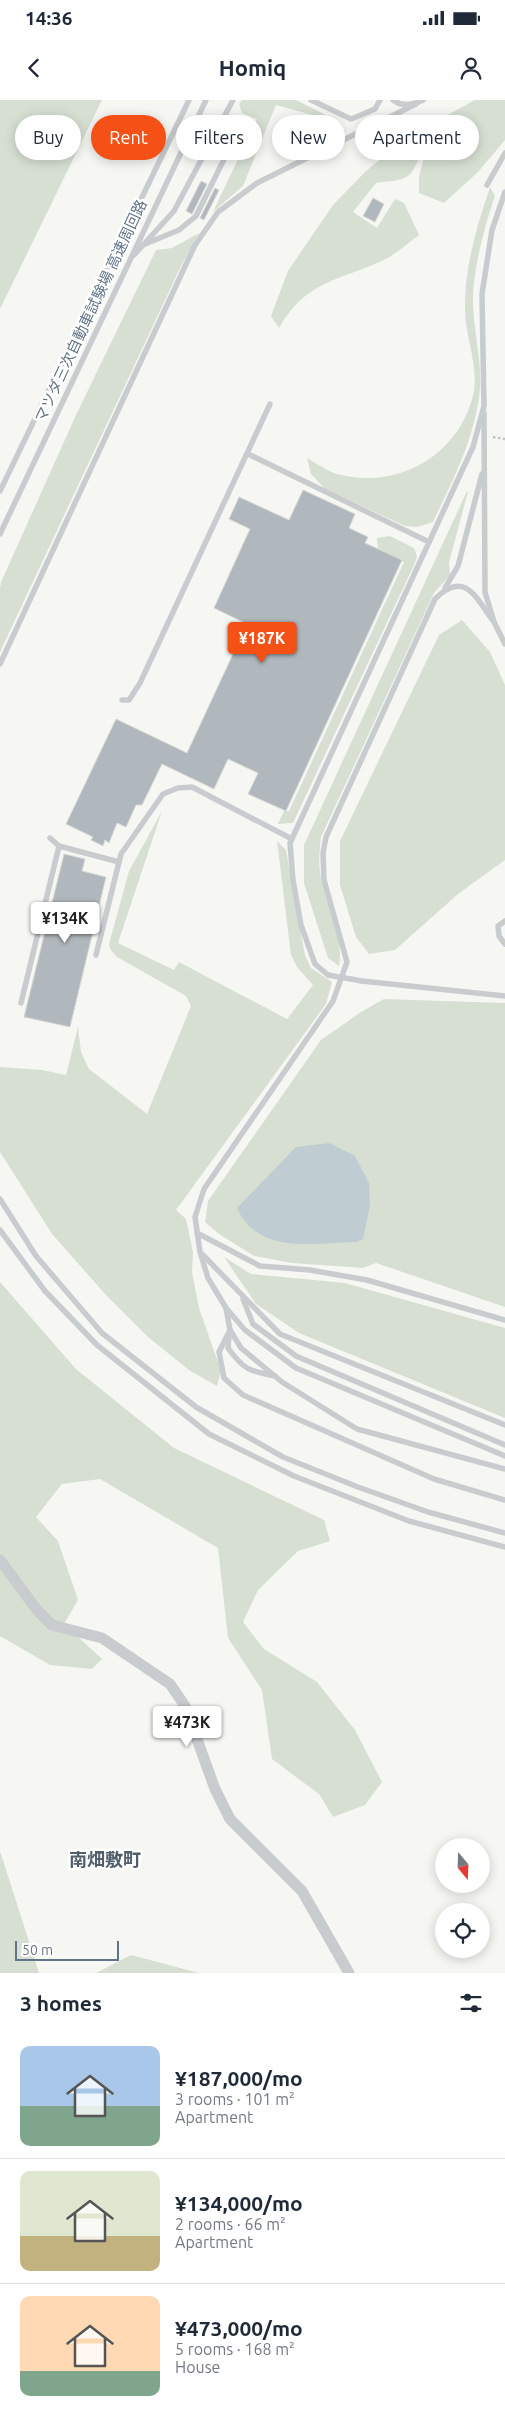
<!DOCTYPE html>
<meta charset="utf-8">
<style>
:root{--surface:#fff;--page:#f6f6f7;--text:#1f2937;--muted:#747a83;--line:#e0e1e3;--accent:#f55015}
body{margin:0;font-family:Ubuntu,"Noto Sans JP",sans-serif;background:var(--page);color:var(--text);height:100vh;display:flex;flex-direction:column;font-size:19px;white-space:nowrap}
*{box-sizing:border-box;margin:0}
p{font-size:16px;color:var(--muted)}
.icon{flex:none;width:28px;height:28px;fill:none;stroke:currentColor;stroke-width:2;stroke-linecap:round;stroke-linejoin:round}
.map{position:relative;height:1873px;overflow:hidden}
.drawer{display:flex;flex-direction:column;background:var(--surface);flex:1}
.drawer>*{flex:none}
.guide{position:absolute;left:15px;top:15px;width:475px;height:45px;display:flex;gap:10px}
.needle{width:32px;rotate:161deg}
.buttons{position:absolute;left:435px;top:1738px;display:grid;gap:10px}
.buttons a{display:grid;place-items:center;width:55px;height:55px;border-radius:50%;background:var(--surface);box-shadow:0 2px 12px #0003;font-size:25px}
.scale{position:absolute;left:15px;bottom:12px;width:104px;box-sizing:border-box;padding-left:5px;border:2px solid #627587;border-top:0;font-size:14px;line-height:18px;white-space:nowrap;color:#627587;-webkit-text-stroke:4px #fff;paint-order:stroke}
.price{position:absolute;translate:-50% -42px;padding:0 11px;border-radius:5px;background:#fff;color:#222;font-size:16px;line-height:32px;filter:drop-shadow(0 1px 2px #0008)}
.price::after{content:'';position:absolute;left:50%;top:30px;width:15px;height:11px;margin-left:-8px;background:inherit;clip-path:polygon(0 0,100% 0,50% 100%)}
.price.current{background:var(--accent);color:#fff}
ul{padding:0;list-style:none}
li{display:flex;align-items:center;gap:15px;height:125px;padding:0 20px}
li+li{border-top:1px solid var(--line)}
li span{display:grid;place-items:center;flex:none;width:140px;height:100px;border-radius:10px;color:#555}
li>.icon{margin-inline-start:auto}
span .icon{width:60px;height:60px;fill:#fffc;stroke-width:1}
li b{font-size:21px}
h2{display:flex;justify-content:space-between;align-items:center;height:60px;padding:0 20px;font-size:21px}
.tag{padding:0 18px;border-radius:22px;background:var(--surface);box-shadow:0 2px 12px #0003;font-size:18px;line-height:45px}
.tag.current{background:var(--accent);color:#fff}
.status{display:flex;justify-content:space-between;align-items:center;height:35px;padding:0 25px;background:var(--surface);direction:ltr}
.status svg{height:14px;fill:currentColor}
header{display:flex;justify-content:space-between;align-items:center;height:65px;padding:0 20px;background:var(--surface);font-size:22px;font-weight:700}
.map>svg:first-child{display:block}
</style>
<div class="status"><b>14:36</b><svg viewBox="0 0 49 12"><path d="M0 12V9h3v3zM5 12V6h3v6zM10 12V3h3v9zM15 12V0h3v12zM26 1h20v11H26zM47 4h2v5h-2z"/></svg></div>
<header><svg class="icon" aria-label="back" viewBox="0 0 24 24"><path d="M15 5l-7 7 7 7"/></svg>Homiq<svg class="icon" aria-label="person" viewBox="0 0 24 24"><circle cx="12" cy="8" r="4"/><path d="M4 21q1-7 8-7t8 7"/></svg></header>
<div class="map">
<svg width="505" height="1873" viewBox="0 0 505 1873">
<rect width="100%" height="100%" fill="#f6f7f3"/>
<!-- green -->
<g fill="#d7dfd3">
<polygon points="0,0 102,0 0,209"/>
<polygon points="242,0 296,0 326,15 327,19 276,5 243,86 213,112 257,19 242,13 239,4"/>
<path d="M475,0H505V40L478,72L444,103L419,93V76L425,55C416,60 417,65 411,73C405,82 385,81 376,83L353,112L377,128L395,99L404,103L419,135C408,143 396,154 384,160C339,181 306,180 279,228L271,216L288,171L333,105L366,71L409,36Z"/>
<path d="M490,87L495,96C485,125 473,169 473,200C473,233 484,265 479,298C472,344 453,380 433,422L417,427L405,426L325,389L311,374L307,358C316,363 327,371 337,374C397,390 457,357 473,296C480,266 464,236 465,206C465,165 477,125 490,87Z"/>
<polygon points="199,133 181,166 0,552 0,487 2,480 76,315 156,150 172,148"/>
<path d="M467,391L468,392L449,462L450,475L434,493L321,737C319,752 318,768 322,783C329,811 344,838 339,866L328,858L304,783V745Z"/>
<polygon points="390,436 414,448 417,457 414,465 293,723 278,724 284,711 289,711 404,462 378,449 377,438"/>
<polygon points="462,520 490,552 505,585 505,760 458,794 395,850 369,854 356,837 340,785 340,741 439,535"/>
<polygon points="162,711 118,843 174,870 179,862 287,919 313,885 297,867 291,855 277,741 286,750 305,855 311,868 332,882 326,904 176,1110 186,1119 193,1152 192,1172 199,1208 221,1271 217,1286 189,1270 148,1237 106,1195 52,1134 0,1052 0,967 42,970 66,975 78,927 81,952 89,969 147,1014 191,906 186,896 117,857 110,849 109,844 129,771"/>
<polygon points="384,899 505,903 505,1207 376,1163 363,1168 292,1163 254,1156 219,1134 205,1122 208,1101 321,940 361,912"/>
<polygon points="224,1157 251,1174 345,1183 505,1228 505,1318 299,1233 256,1204"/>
<polygon points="0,1182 76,1269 174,1348 324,1420 330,1441 298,1451 258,1490 243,1522 264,1549 317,1582 355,1630 382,1682 365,1705 333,1717 319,1694 272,1659 262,1590 228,1538 218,1448 100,1379 62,1384 36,1417 58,1441 78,1500 64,1524 102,1559 92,1569 50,1565 0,1536"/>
<polygon points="0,1752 1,1754 39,1873 0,1873"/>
<polygon points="131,1855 199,1873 96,1873"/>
</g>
<!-- water -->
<path fill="#bfccd1" d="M329,1043L355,1056L369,1083L370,1106L363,1139L356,1142C313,1143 258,1155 237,1108L296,1047Z"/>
<!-- building -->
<g fill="#b0b8bd" stroke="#d8d8d5">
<polygon points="240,16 253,22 245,37 238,31 233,31"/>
<polygon points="201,81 207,84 192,114 186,111"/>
<polygon points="215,88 219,90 204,120 200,118"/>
<polygon points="373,98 384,104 375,122 363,116"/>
<polygon points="303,390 355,414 349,428 368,437 365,443 402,460 286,711 248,694 258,673 228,659 214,689 162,664 142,705 136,705 126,727 117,723 109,743 105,740 103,746 91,740 93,737 66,724 116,619 187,653 247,524 214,508 250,429 229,419 239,397 289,420"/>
<polygon points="64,754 85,759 82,771 106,777 70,927 24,917"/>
</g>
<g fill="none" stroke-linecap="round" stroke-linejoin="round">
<!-- path -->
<polyline stroke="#c1c3c5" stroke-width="2.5" stroke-dasharray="2.5 2.5" stroke-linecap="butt" points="493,337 505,339"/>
<!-- lane -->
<g stroke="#c8cccf" stroke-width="5.5">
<polyline points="311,0 351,19 375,9 380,0"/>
<path d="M393,0C402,7 413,5 423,0"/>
<polyline points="487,85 505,53"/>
<polyline points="145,144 179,130 196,116 236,35"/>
<polyline points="134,155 174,111 233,0"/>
<polyline points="484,313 485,492 494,522 505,544"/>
<polyline points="248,354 429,442"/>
<polyline points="0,391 189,0"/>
<polyline points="0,434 206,0"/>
<polyline points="445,488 458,466 482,374"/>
<path d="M494,522C476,498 465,469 435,499L326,737L323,753L324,780L347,862L333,901L204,1089L195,1117L200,1152L208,1178L226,1208L245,1230L296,1268L505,1356"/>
<polyline points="0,564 195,145 218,112 257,83 416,4"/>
<polyline points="122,600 129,600 140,583 270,304"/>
<polyline points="50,738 59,746 119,762"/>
<polyline points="505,821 498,826 499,836 505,844"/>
<polyline points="96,855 121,754 163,694 178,688 192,687 292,739"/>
<polyline points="328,875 315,864 301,825 293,780 290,743 473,347 484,306 482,194 492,130 505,92"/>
<polyline points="362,881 505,896"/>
<polyline points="21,903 59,746"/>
<polyline points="0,1099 36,1156 102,1233 196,1307 283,1357 358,1387 428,1412 505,1433"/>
<polyline points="0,1130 45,1191 97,1245 209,1334 294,1376 409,1421 505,1447"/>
<polyline points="197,1133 260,1166 310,1170 367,1180 505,1220"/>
<polyline points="202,1154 280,1234 505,1325"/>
<polyline points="243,1199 253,1224 296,1256 505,1345"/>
<polyline points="226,1208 230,1230 241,1248 282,1282 357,1329 505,1369"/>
<polyline points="230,1230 219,1252 224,1278 243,1295 434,1379 505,1400"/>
<path d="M229,1235L228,1248C244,1270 249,1271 275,1276"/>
</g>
<!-- street -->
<polyline stroke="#c8cccf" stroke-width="11" points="0,1460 37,1510 52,1525 102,1538 170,1584 185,1606 215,1689 230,1719 302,1791 349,1873"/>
<!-- lane-bridge -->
<polyline stroke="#c8cccf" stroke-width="5.5" points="328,875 362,881"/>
</g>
<g text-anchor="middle" stroke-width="5" stroke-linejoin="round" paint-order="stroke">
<!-- street labels -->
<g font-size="15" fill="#627587" stroke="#fff">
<text transform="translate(91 211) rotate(-65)" y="5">マツダ三次自動車試験場 高速周回路</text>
</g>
<!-- quarter labels -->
<g font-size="18" font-weight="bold" fill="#515f6b" stroke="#fff">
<text x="105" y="1766">南畑敷町</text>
</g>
</g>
</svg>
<div class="buttons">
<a><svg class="needle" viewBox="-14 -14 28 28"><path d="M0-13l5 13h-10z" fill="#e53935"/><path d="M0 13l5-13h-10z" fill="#747a83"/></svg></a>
<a><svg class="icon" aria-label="locate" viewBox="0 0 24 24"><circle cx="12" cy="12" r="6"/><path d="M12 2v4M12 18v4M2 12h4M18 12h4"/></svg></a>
</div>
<div class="scale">50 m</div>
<b class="price current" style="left:262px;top:564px">¥187K</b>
<b class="price" style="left:65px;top:844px">¥134K</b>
<b class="price" style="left:187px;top:1648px">¥473K</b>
<div class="guide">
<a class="tag">Buy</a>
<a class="tag current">Rent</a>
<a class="tag">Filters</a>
<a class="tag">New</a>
<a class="tag">Apartment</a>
</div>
</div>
<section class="drawer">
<h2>3 homes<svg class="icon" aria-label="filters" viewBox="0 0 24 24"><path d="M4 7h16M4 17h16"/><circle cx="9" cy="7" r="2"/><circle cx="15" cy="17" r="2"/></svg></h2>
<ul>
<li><span style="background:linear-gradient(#a9c7e8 60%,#7fa58c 0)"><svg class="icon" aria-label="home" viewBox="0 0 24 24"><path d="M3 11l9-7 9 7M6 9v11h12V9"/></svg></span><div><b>¥187,000/mo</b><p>3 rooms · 101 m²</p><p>Apartment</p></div></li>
<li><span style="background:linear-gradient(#dfe7d0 65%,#c2b280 0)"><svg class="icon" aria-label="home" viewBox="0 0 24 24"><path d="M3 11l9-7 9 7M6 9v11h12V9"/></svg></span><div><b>¥134,000/mo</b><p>2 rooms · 66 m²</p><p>Apartment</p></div></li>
<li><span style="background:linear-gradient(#ffd9b3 75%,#7fa58c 0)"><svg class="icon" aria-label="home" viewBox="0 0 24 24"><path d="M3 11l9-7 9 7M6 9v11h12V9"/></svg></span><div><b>¥473,000/mo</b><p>5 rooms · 168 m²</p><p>House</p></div></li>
</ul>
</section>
